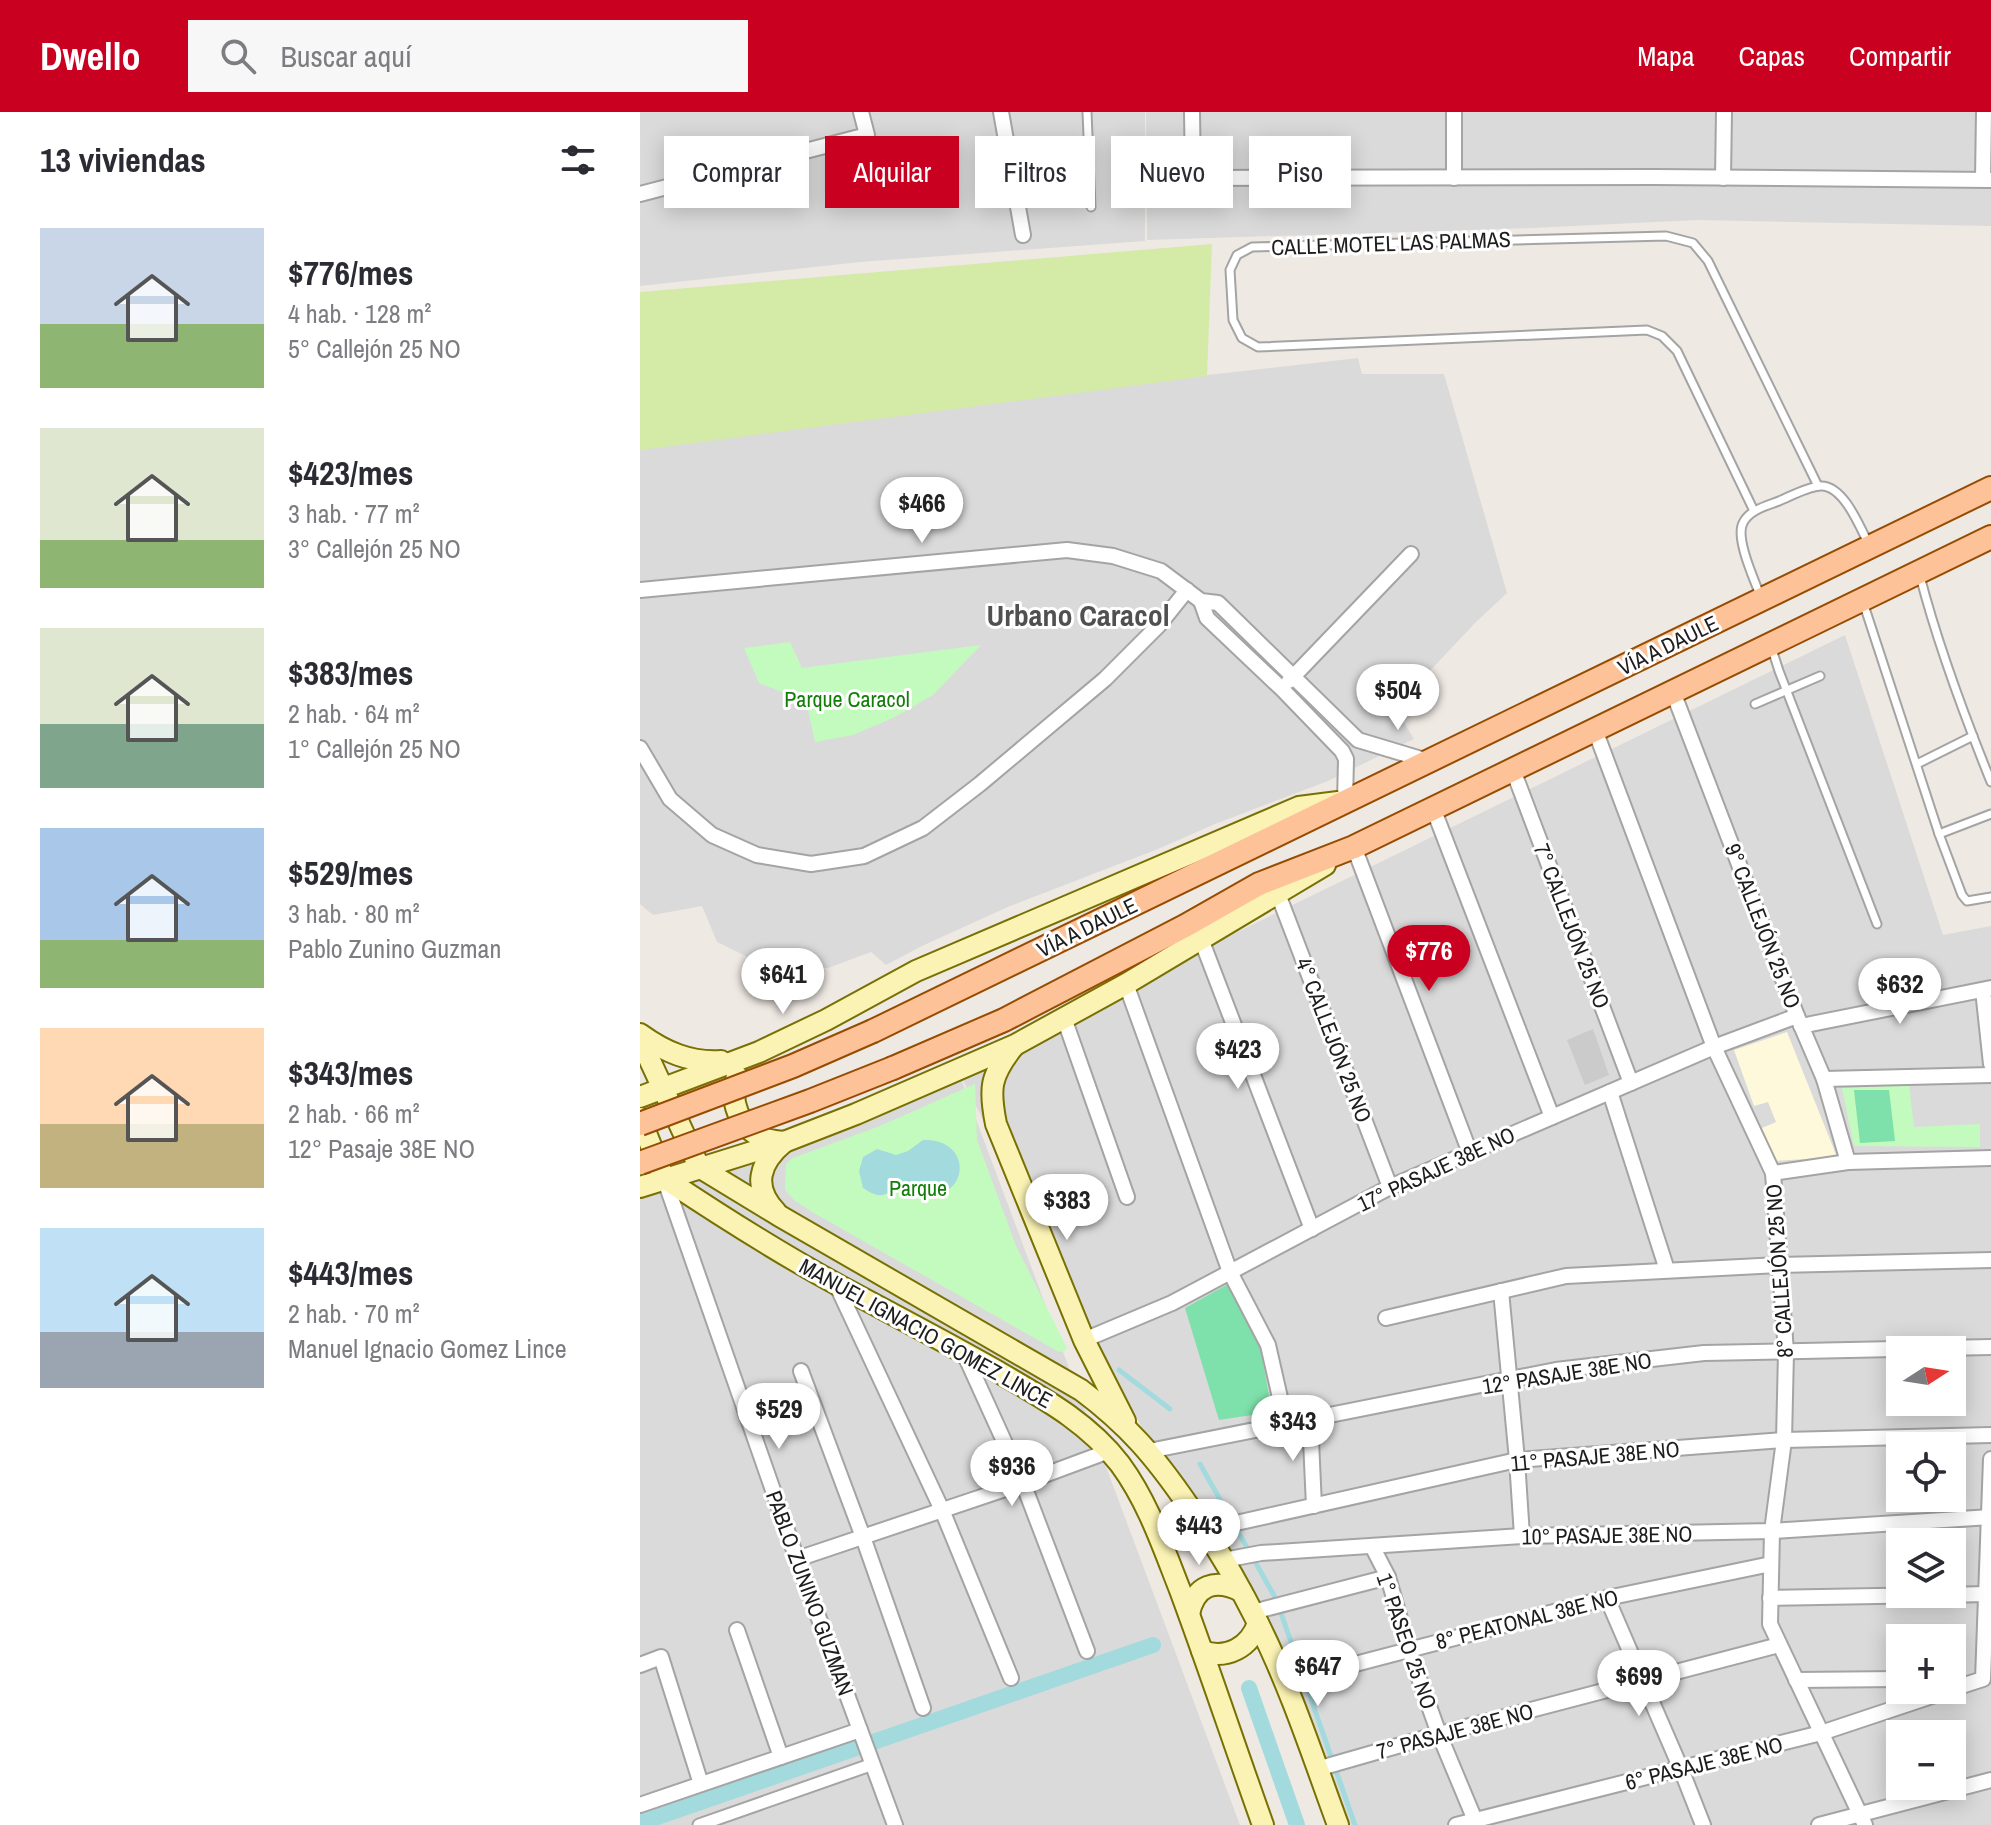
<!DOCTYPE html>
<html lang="es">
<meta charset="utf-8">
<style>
:root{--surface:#fff;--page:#f7f7f7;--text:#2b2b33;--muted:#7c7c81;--accent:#ca0021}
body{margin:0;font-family:"Archivo Narrow",sans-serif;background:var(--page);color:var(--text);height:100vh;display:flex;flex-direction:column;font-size:30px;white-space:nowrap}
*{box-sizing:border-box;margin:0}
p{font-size:26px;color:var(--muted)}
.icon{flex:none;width:44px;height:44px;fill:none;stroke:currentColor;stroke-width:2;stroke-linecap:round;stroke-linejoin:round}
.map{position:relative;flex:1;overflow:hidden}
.side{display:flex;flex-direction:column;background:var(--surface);width:640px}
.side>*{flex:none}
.banner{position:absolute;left:24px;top:24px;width:760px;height:72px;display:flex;gap:16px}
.needle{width:52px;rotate:78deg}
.controls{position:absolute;left:1246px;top:1224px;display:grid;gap:16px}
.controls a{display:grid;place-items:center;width:80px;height:80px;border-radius:0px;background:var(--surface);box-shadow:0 4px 20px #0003;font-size:40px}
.price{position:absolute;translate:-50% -68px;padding:0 18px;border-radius:28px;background:#fff;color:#222;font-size:26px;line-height:52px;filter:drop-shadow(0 2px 4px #0008)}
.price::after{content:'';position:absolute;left:50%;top:48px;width:24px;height:18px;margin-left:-12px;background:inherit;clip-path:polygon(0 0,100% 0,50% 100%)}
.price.current{background:var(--accent);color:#fff}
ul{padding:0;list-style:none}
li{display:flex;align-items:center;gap:24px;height:200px;padding:0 40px}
li span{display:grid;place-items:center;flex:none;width:224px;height:160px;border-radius:0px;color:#555}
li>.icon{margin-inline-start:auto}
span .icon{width:96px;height:96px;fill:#fffc;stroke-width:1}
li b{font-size:34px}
h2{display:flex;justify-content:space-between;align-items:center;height:96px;padding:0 40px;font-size:34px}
.tag{padding:0 28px;border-radius:0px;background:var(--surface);box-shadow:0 4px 20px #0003;font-size:28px;line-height:72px}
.tag.current{background:var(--accent);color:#fff}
header{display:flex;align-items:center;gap:48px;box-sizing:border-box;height:112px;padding:0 40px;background:var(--accent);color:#fff}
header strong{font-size:38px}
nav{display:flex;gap:44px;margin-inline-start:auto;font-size:28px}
.search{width:560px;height:72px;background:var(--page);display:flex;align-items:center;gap:20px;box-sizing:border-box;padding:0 28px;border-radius:0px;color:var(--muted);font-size:30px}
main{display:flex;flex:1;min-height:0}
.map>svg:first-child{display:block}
</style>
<header>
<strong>Dwello</strong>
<div class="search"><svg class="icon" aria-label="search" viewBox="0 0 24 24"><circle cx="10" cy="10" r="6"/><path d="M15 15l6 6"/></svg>Buscar aquí</div>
<nav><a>Mapa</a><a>Capas</a><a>Compartir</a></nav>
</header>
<main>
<section class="side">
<h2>13 viviendas<svg class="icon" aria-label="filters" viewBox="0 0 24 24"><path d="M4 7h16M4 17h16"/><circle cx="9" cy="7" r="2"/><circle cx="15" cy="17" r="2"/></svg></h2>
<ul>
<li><span style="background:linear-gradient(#c9d6e8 60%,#8fb573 0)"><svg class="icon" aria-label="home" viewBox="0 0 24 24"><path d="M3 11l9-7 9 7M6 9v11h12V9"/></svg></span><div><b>$776/mes</b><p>4 hab. · 128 m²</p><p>5° Callejón 25 NO</p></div></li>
<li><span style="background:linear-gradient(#dfe7d0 70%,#8fb573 0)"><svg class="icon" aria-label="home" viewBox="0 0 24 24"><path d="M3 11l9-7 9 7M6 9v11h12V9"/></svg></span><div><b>$423/mes</b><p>3 hab. · 77 m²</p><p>3° Callejón 25 NO</p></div></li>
<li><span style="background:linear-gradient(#dfe7d0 60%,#7fa58c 0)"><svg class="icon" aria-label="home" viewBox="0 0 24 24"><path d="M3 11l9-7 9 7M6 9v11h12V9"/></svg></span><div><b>$383/mes</b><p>2 hab. · 64 m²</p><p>1° Callejón 25 NO</p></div></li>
<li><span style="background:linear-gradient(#a9c7e8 70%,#8fb573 0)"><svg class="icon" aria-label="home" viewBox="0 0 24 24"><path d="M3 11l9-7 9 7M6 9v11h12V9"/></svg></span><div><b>$529/mes</b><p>3 hab. · 80 m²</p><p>Pablo Zunino Guzman</p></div></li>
<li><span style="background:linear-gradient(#ffd9b3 60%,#c2b280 0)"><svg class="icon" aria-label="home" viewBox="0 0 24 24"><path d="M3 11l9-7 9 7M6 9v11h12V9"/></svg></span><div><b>$343/mes</b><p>2 hab. · 66 m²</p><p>12° Pasaje 38E NO</p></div></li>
<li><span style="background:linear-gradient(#bfe0f5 65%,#9aa5b1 0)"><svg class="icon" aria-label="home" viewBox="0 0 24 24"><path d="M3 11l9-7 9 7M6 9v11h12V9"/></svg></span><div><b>$443/mes</b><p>2 hab. · 70 m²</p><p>Manuel Ignacio Gomez Lince</p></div></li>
</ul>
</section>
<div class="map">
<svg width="1351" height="1713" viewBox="0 0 1351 1713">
<rect width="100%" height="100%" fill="#efe9e3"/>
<!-- residential -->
<g fill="#dbdada" fill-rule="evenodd">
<polygon points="0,0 505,0 505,129 220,150 0,174"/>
<polygon points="506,0 1351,0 1351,114 1057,108 893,116 507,128"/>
<polygon points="718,246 722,262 804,262 867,481 835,511 755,596 774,627 688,669 575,712 518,737 370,794 282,834 246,853 231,840 188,856 122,852 77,830 62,794 13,803 0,792 0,334 407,281"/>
<path d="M1205,523L1303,823L1351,814V1713H697L642,1578L557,1423L318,959L600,1713H0V1074L317,957ZM1260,1238H1312V1290H1260ZM1260,1334H1312V1386H1260ZM1260,1430H1312V1482H1260ZM1260,1526H1312V1578H1260ZM1260,1622H1312V1674H1260Z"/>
</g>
<!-- education -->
<polygon fill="#fff9db" points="1147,920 1197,1045 1135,1049 1122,1016 1136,1010 1128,990 1114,994 1094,938"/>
<!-- religious -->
<polygon fill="#cbcbcb" points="953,917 969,963 945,973 927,928"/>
<!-- grass -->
<polygon fill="#d3eba7" points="572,132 567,264 0,338 0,180"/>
<!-- park -->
<g fill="#c3fbbe">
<polygon points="150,530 162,556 341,533 293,583 255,605 213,623 175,630 166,589 119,571 104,536"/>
<polygon points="335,972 337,1028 376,1134 427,1236 425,1239 419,1240 174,1101 154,1088 145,1078 146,1052 153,1046 240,1014"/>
<polygon points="1269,973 1274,1015 1340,1012 1340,1035 1214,1034 1202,976"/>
</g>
<!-- pitch -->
<g fill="#7ee0aa">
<polygon points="1214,978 1249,978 1255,1029 1220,1031"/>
<polygon points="588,1172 620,1234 632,1300 579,1308 545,1196"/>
</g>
<!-- water -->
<path fill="#a2dade" d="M283,1028C329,1026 331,1078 294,1083C283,1085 275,1076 264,1077C243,1078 246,1091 223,1076L219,1059L223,1045L237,1037L256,1043L268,1039Z"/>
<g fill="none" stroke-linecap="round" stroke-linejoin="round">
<!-- stream -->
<g stroke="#a2dade" stroke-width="5">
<polyline points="479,1258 530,1297"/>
<polyline points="560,1352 636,1487 715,1713"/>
</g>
<!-- canal -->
<g stroke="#a2dade" stroke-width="16">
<polyline points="609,1576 657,1713"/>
<polyline points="0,1711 513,1533"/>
</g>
<defs>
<g id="service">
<polyline points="447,0 451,95"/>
<polyline points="1114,399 1037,239 1022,224 1007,218 618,235 602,226 593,208 590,158 597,143 612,135 1026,124 1053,131 1068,149 1178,374"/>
<path d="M1280,464C1298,534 1324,603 1351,670"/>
<path d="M1120,483C1114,467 1095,426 1103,411C1109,398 1126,394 1139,389C1151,384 1167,375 1180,374C1203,372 1220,415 1229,433"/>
<polyline points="1223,490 1299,722 1322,783 1327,789 1351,785"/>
<polyline points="1131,534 1139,559 1237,812"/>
<polyline points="1115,592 1180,564"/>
<polyline points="1277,652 1333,624"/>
<polyline points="1299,722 1351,702"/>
</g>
<polyline id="pedestrian" points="59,1713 233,1652"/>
<g id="minor">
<polyline points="361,0 383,123"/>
<polyline points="552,0 553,66 1015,65 1351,68"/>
<polyline points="814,0 814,66"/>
<polyline points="1083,66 1084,0"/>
<polyline points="1343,67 1344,0"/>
<polyline points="0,82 227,23 221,0"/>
<polyline points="0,478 427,438 473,444 521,459 561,489 578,491 718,628 788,649"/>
<polyline points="561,489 567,506 642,577 702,639 706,647 705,690"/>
<polyline points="649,569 771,442"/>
<polyline points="1033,580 1157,904 1184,967 1208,1050"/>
<polyline points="955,618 1074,935 1133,1061 1146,1240 1144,1328 1132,1419 1130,1512 1225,1713"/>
<polyline points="0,636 30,687 72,723 117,743 171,752 224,744 283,716 340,672 465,567 519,513 547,478"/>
<polyline points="873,658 991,971"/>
<polyline points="793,696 912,1005"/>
<polyline points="714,735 830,1041"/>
<polyline points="638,782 750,1075"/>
<polyline points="561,827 672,1117"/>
<polyline points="486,872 590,1160 628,1233 646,1312"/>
<polyline points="1343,878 1351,952"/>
<polyline points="424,906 487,1085"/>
<polyline points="1161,914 1351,876"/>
<polyline points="1184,967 1351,963"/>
<polyline points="970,980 1027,1158"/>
<polyline points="1133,1061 1208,1050 1351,1046"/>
<polyline points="24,1066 157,1447 255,1713"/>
<polyline points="196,1172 302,1398 371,1566"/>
<polyline points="861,1179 877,1348 882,1424"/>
<polyline points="746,1206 926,1164 1139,1153 1351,1148"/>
<polyline points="444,1228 532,1191 750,1075 1074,935 1157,904"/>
<polyline points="324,1241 383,1371 447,1539"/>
<polyline points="161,1259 223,1425 283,1596"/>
<polyline points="670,1307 674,1394"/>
<polyline points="509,1339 916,1258 1064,1241 1351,1235"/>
<polyline points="565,1418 877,1348 1144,1328 1351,1323"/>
<polyline points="732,1434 748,1465 769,1538 799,1622 837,1713"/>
<polyline points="157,1447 383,1371 469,1339"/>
<polyline points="584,1448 621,1441 882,1424 1132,1419 1351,1405"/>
<polyline points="967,1486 1041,1657 1063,1713"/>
<polyline points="1130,1486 1351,1482"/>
<polyline points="613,1500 748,1465"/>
<polyline points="97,1518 141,1645"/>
<polyline points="0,1553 21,1545 61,1672"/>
<polyline points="1156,1568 1260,1567"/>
<polyline points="646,1573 681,1561 967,1486 1131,1452"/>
<polyline points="1312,1577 1343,1567 1351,1347"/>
<polyline points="677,1657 799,1622 1139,1533"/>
<polyline points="0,1693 220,1618"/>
<polyline points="816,1713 1181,1621 1310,1578"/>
<polyline points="1179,1713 1351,1668"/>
</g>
<g id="secondary">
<path d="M0,922C25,940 50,951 81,949"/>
<polyline points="0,927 56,1048"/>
<path d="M373,935C350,964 349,977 356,1012L444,1228L485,1309"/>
<path d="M97,964C89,988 98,1016 124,1026C130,1029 137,1029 144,1030"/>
<polyline points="0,985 119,940 186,908 276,859 659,695 698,690"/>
<polyline points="0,1006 21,1059"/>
<path d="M59,1055L138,1103L441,1278C489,1314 515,1345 548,1393C574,1430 597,1469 617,1509C650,1574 673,1645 698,1713"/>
<path d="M24,1066C81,1104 139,1141 200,1174C252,1202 304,1229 355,1258C401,1285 447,1309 480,1352C508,1390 523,1435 540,1478C569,1556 595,1635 623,1713"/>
<polyline points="0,1075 144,1030 216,1002 375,933 486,872 685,753"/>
<path d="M136,1100C112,1075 119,1051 144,1030"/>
<path d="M549,1502C555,1473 575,1466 601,1479"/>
<path d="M562,1539C587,1548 610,1535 618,1511"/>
</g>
<g id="primary">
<polyline points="233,919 1351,376"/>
<polyline points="253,956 364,908 545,814 619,772 714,735 1351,425"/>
</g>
</defs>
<!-- service casing -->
<use href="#service" stroke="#a4a4a4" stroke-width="11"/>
<!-- pedestrian casing -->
<use href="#pedestrian" stroke="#a4a4a4" stroke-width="15"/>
<!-- minor casing -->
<use href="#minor" stroke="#a4a4a4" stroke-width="18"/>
<!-- secondary casing -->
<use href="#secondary" stroke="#777002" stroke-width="24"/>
<!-- primary casing -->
<use href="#primary" stroke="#964c00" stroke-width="26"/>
<!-- service -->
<use href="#service" stroke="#fff" stroke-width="7"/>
<!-- pedestrian -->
<use href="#pedestrian" stroke="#fff" stroke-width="11"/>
<!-- minor -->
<use href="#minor" stroke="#fff" stroke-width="14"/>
<!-- secondary -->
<use href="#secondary" stroke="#fbf3b4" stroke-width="20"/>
<!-- primary -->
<use href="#primary" stroke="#fec298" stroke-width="22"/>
<defs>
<g id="primary-bridge">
<polyline points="0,1012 153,954 233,919"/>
<polyline points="0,1051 170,989 253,956"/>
</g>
</defs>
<!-- primary-bridge casing -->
<use href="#primary-bridge" stroke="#964c00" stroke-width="26" stroke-linecap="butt"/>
<!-- primary-bridge -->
<use href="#primary-bridge" stroke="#fec298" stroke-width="22"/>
</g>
<g text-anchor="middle" stroke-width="6" stroke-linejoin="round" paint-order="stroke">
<!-- street labels -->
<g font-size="22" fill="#1d1d1d" stroke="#fff">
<text transform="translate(751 131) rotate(-2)" y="8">CALLE MOTEL LAS PALMAS</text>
<text transform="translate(1028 533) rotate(-26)" y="8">VÍA A DAULE</text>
<text transform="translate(932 814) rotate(69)" y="8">7° CALLEJÓN 25 NO</text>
<text transform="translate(1123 814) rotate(69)" y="8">9° CALLEJÓN 25 NO</text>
<text transform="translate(447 815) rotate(-26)" y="8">VÍA A DAULE</text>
<text transform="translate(694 928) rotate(69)" y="8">4° CALLEJÓN 25 NO</text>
<text transform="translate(796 1057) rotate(-25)" y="8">17° PASAJE 38E NO</text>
<text transform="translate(1139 1159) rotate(-94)" y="8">8° CALLEJÓN 25 NO</text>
<text transform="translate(286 1221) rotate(29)" y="8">MANUEL IGNACIO GOMEZ LINCE</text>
<text transform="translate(927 1261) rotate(-9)" y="8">12° PASAJE 38E NO</text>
<text transform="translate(955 1344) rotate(-5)" y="8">11° PASAJE 38E NO</text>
<text transform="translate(967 1423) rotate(-1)" y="8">10° PASAJE 38E NO</text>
<text transform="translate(170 1481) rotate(70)" y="8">PABLO ZUNINO GUZMAN</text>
<text transform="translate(887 1507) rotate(-14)" y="8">8° PEATONAL 38E NO</text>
<text transform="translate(767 1529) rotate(71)" y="8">1° PASEO 25 NO</text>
<text transform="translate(815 1619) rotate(-15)" y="8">7° PASAJE 38E NO</text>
<text transform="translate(1064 1651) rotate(-14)" y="8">6° PASAJE 38E NO</text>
</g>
<!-- park labels -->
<g font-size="22" fill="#127e08" stroke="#fff">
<text x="207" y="595">Parque Caracol</text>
<text x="278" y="1084">Parque</text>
</g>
<!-- district labels -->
<g font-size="30" font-weight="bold" fill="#505050" stroke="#fff">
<text x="438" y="514">Urbano Caracol</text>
</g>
</g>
</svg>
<div class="controls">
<a><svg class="needle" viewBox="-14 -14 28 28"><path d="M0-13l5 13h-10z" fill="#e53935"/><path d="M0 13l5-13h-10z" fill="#7c7c81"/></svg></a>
<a><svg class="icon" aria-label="locate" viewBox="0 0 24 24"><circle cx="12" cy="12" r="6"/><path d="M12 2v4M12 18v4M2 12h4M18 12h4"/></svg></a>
<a><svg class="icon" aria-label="layers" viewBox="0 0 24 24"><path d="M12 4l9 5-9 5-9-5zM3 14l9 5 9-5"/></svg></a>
<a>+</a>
<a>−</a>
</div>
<b class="price" style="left:282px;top:433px">$466</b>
<b class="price" style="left:758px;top:620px">$504</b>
<b class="price current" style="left:789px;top:881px">$776</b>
<b class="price" style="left:143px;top:904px">$641</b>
<b class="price" style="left:1260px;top:914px">$632</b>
<b class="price" style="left:598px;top:979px">$423</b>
<b class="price" style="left:427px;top:1130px">$383</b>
<b class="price" style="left:139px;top:1339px">$529</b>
<b class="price" style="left:653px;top:1351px">$343</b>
<b class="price" style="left:372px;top:1396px">$936</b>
<b class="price" style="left:559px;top:1455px">$443</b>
<b class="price" style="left:678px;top:1596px">$647</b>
<b class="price" style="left:999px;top:1606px">$699</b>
<div class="banner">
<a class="tag">Comprar</a>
<a class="tag current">Alquilar</a>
<a class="tag">Filtros</a>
<a class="tag">Nuevo</a>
<a class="tag">Piso</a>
</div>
</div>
</main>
